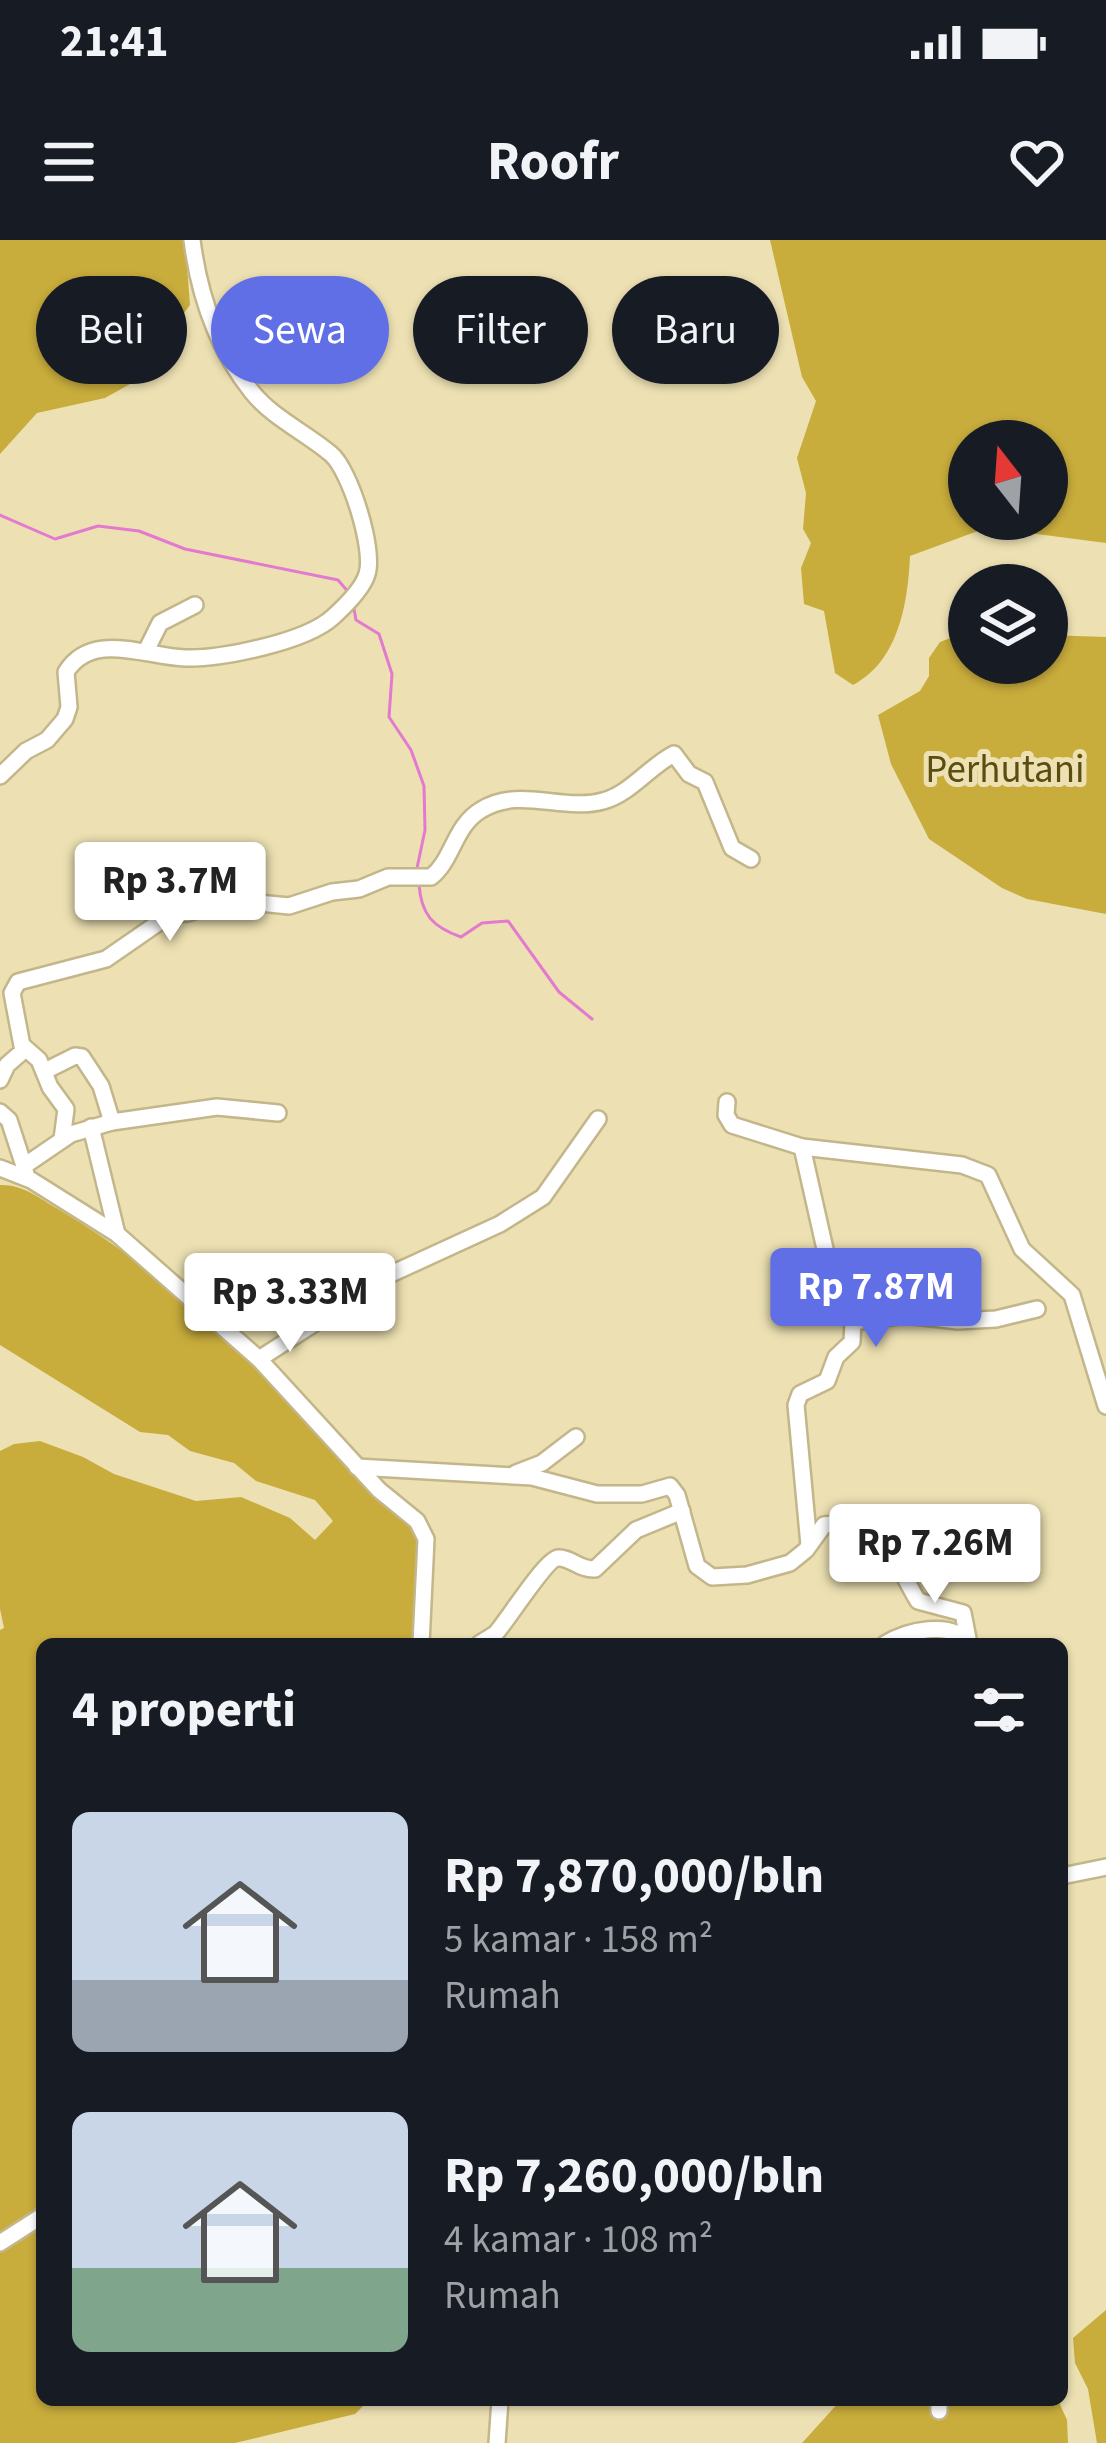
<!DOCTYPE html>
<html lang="id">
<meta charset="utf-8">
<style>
:root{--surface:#171b24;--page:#20242c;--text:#f1f3f6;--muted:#9ea1a6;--accent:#616fe7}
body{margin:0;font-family:"Source Sans 3",sans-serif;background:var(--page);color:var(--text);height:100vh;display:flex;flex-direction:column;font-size:45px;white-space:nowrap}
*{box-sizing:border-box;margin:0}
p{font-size:39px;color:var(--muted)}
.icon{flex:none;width:66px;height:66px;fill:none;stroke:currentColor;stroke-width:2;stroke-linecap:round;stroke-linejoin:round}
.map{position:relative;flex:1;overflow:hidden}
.side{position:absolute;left:36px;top:1398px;width:1032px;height:768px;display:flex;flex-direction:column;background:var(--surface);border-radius:18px;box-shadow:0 3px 9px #0004}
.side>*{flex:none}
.hud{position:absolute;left:36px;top:36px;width:1035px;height:108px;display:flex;gap:24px}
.needle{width:78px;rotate:343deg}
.buttons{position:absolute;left:948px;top:180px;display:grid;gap:24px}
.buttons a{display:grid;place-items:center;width:120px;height:120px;border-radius:50%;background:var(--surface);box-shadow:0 3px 9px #0004;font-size:60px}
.price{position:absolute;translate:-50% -102px;padding:0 27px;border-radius:12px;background:#fff;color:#222;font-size:39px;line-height:78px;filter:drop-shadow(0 3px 6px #0008)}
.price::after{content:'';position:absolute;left:50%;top:72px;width:36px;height:27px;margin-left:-18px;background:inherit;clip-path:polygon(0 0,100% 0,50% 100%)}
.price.current{background:var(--accent);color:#fff}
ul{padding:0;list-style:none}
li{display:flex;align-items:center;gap:36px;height:300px;padding:0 36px}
li span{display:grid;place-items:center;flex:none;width:336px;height:240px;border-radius:18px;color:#555}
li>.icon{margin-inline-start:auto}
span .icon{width:144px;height:144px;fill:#fffc;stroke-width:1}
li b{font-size:51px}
h2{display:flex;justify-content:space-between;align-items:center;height:144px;padding:0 36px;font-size:51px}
.chip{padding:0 42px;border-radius:54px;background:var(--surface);box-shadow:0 3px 9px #0004;font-size:42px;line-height:108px}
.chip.current{background:var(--accent);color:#fff}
.status{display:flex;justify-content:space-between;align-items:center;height:84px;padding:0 60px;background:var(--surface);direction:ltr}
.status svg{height:33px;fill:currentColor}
header{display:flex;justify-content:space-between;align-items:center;height:156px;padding:0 36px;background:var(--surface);font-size:54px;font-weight:700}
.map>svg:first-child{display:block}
</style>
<div class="status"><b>21:41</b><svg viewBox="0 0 49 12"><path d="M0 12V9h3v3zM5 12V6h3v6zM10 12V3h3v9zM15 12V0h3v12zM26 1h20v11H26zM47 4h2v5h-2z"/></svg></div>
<header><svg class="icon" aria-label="menu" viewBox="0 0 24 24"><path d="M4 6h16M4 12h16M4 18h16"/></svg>Roofr<svg class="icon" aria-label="heart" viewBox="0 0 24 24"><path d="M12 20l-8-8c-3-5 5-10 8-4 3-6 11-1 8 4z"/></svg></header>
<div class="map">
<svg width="1106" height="2203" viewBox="0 0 1106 2203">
<rect width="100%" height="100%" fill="#ede1b3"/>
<!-- forest -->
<g fill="#c8ac3c" fill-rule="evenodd">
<polygon points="0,0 185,0 190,65 132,143 105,158 37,173 0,214"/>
<path d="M770,0H1106V303L1029,293L1002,296L986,288L910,316C908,362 899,421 853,445L835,433L824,371L804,364L801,328L811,303L803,289L806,253L797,218L816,161L802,137ZM969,201H1047V279H969Z"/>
<polygon points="969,391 969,423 1047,423 1047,395 1106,397 1106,674 1027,659 1002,648 929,599 891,524 878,475 920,451 929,436 929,418 940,402"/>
<path d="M0,945C22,944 39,958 58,969C189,1046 320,1181 420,1295L415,1404H42V2160H369L355,2174L235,2203H0V1390L4,1388L0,1369V1211L14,1204L40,1201L83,1217L114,1234L196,1261L241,1257L290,1278L315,1300L333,1281L315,1260L256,1241L234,1223L190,1211L168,1195L140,1192L0,1105Z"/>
<polygon points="1106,2070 1106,2203 1097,2203 1088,2149 1075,2123 1073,2098"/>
<polygon points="841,2160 1058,2160 1067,2180 1068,2203 802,2203"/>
</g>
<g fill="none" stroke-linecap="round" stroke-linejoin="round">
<!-- stream -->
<g stroke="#e27acf" stroke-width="3">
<polyline points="0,275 55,299 98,286 139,291 185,309 338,340 350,354"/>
<polyline points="354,369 356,380 379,394 392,434 389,477 411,510 424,546 425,590 417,628"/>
<path d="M419,644C421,675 433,687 461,697L482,683L508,681L559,752L592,779"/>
</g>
<defs>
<g id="minor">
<polyline points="146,411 160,383 195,365"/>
<path d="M0,536L26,511L47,500L65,479L69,467L66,432C92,390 146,417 185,418C221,419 306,402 333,377C344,367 363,348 367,334C375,310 350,230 331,214C305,192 274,179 252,152C217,108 199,55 192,0"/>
<polyline points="23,806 39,820 50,847 66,869 62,899"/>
<polyline points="45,831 75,816 82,817 101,846 112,882"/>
<path d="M0,840L7,825L23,811L12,753L18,742L106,719L171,674L188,673L228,660L289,666L332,652L359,649L388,637H431C453,620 454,586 481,570C519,546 563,572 603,561C630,554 650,526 674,514L689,534L705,542L732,608L751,619"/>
<polyline points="727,862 726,875 732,885 802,907 962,925 988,935 1022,1009 1072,1055 1106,1166"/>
<polyline points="0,872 9,880 24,926"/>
<polyline points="91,887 117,994"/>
<polyline points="802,907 832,1040 853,1082 852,1102 836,1117 827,1141 800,1154 796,1165 809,1305"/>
<polyline points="0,928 31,940 117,994 259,1119 379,1250 417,1281 426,1299 421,1404"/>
<polyline points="27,938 24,926 71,894 112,882 217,867 278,873"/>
<polyline points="853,1082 905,1075 958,1081 996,1079 1037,1069"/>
<polyline points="259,1119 391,1034 500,984 543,957 598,879"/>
<path d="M357,1227L532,1237L597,1254H642L670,1246L677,1255L697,1326L712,1337L747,1335L790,1323L806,1310L824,1285C890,1275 889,1314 918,1361L963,1373L969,1404"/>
<polyline points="516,1233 542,1223 576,1197"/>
<path d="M479,1404C485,1400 491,1397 496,1393C507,1381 546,1319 558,1318C570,1317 580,1330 595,1329L636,1290L682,1271"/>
<path d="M885,1404C906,1391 952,1379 969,1404"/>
<polyline points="1062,1636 1106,1627"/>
<polyline points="0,2003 42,1976"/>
<polyline points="939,2171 939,2160"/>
<polyline points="497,2203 500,2160"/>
</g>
</defs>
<!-- minor casing -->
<use href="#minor" stroke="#c3b68a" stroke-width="20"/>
<!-- minor -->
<use href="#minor" stroke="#fff" stroke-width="15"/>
</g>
<g text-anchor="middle" stroke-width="10" stroke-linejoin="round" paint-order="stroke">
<!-- park labels -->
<g font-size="39" fill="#5b4c10" stroke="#ede1b3">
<text x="1005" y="542">Perhutani</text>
</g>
</g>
</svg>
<div class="buttons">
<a><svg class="needle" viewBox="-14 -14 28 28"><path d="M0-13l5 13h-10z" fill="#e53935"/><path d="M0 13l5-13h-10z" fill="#9ea1a6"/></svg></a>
<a><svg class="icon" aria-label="layers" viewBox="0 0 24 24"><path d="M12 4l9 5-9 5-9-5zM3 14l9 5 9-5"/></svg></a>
</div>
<b class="price" style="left:170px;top:704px">Rp 3.7M</b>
<b class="price current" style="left:876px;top:1110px">Rp 7.87M</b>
<b class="price" style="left:290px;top:1115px">Rp 3.33M</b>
<b class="price" style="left:935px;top:1366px">Rp 7.26M</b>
<div class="hud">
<a class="chip">Beli</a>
<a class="chip current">Sewa</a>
<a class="chip">Filter</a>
<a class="chip">Baru</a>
</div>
<section class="side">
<h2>4 properti<svg class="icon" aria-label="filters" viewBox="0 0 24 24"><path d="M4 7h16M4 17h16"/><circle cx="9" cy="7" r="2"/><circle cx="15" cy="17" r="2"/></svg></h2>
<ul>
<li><span style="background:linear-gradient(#c9d6e8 70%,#9aa5b1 0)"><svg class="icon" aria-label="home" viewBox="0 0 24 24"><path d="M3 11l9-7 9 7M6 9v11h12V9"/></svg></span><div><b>Rp 7,870,000/bln</b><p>5 kamar · 158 m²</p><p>Rumah</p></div></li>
<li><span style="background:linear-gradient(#c9d6e8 65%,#7fa58c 0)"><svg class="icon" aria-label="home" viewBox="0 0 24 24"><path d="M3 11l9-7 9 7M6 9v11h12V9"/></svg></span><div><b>Rp 7,260,000/bln</b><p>4 kamar · 108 m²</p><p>Rumah</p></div></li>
</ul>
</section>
</div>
